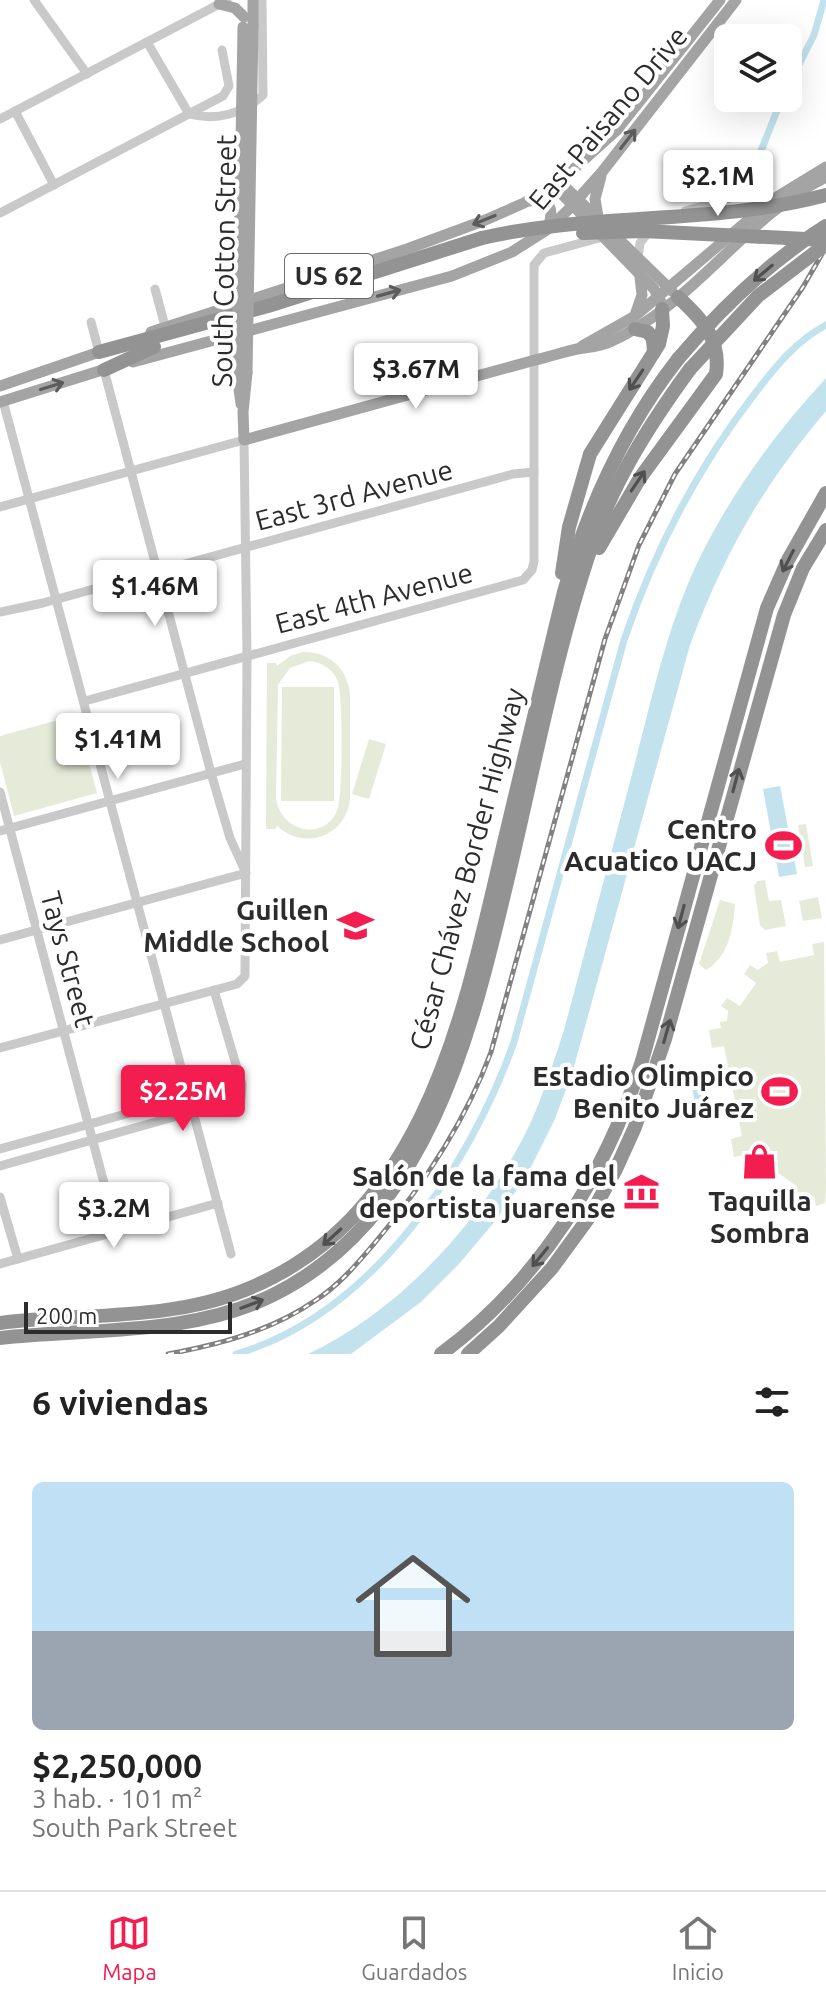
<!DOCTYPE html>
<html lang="es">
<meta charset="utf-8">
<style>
:root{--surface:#fff;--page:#f6f6f6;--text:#222;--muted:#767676;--line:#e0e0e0;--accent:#f41d4f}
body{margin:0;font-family:Ubuntu,sans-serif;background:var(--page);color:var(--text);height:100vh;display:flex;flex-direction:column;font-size:30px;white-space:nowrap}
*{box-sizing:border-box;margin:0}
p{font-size:26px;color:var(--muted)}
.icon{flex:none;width:44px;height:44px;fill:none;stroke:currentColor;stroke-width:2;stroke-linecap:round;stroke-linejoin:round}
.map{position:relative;height:1354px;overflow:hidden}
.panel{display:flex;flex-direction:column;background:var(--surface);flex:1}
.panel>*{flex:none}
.fabs{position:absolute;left:714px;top:24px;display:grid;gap:16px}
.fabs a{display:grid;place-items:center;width:88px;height:88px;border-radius:12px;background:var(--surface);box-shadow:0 8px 32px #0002;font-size:40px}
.scale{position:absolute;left:24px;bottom:20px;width:208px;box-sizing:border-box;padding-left:8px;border:4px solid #2c2c2c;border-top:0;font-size:22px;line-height:28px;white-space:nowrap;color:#2c2c2c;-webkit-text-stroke:6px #fff;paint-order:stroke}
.price{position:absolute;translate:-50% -68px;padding:0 18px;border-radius:8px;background:#fff;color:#222;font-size:26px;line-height:52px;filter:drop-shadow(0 2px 4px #0008)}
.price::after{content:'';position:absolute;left:50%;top:48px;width:24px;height:18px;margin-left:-12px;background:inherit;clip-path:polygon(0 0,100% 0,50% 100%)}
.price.current{background:var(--accent);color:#fff}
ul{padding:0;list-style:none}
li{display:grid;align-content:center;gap:16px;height:424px;padding:0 32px}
li span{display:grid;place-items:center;height:248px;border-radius:12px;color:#555}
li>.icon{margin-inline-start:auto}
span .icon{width:144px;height:144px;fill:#fffc;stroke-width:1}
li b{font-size:34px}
h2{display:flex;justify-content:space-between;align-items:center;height:96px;padding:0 32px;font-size:34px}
.tab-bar{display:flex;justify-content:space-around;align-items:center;height:112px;border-top:2px solid var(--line);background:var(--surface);font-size:22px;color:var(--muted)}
.tab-bar a{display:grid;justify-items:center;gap:4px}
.tab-bar .current{color:var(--accent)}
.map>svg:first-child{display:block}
</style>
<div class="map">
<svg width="826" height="1354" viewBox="0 0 826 1354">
<rect width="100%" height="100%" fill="#fff"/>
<!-- green -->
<g fill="#e5ebd8" fill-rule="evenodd">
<path d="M304,652C330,652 348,669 350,695V800C345,837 304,851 277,826L275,829H266L267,663H276L277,666L292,655ZM310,661C322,663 334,669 338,682C343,695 343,799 337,811C322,844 278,829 276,797L278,685L290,668Z"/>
<polygon points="282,687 334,687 334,801 281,801"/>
<polygon points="76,715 97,793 14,816 0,762 0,736"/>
<polygon points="369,739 386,744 369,799 352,794"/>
<polygon points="806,824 813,866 805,867 798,825"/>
<polygon points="765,880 769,901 781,900 786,926 765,930 760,925 754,886 757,881"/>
<polygon points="818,897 822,918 803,921 799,901"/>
<path d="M720,900L735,904C733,929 729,956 706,970L699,964Z"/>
<polygon points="824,942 826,1191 825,1203 816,1206 814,1197 808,1197 802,1193 798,1199 790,1194 795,1185 771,1168 762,1179 755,1175 759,1169 752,1165 750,1160 747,1160 745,1155 734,1157 731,1139 742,1136 724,1046 712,1048 709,1030 721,1028 720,1022 727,1021 728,1011 721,1006 727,998 740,1006 756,983 744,974 750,965 758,970 768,963 766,953 777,951 780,962 814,955 812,944"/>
</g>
<!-- water -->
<g fill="#c2e3ee">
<path d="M826,378V411C762,487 725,552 690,645L572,1074L554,1121L527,1175L496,1220L459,1264L421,1302L351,1354H308C400,1311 484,1219 528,1128C543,1097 553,1063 564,1030C588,940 612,850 636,759C654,689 670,616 703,551C736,487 777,431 826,378Z"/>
<polygon points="780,786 797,874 779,877 763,789"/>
<polygon points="702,1080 708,1113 697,1115 691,1082"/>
</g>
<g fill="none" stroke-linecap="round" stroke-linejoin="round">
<!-- canal -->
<g stroke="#c2e3ee" stroke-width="7">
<polyline points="788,86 814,35 824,0"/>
<polyline points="754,186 759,156 782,98"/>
<path d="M236,1354C371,1315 470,1167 514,1042L624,640C655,549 697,468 756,392C776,366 796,341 826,325"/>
</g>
<!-- minor -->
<g stroke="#c9c9c9" stroke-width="9">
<polyline points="34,0 87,74"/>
<path d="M147,42L189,114C216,121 243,114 263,95L262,0"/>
<polyline points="15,111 54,185"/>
<polyline points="0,119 227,0"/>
<polyline points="685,211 738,196"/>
<polyline points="0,213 223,96 229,86 222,50"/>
<polyline points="638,258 640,243 651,229"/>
<polyline points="155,289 165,326"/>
<polyline points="91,322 99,352"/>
<polyline points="3,401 231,1254"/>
<polyline points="0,507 244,440 247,656 245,976 237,984 0,1048"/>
<polyline points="0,612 43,603 513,474 534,472"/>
<polyline points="85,701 523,580 532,570 534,561 534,265 544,253 603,237"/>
<polyline points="0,792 117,1232"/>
<polyline points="0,831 245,764"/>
<polyline points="0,940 246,873 230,838 211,773 104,370"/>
<polyline points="0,1149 241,1082"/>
<polyline points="0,1166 241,1098 242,1085 214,990"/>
<polyline points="0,1197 18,1259"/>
<polyline points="0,1264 218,1203"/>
</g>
<!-- major -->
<g stroke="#a4a4a4" stroke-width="11">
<polyline points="253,0 253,26"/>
<polyline points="219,4 235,8 244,17"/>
<polyline points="559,181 672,291"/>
<polyline points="553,185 654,289 661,302"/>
<path d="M529,201C552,197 554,210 548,228"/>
<polyline points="598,217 595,199 601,176"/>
<polyline points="635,315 642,295 640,277"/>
<polyline points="151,332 407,249 483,221 524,203 567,175 616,131 720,0"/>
<polyline points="582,346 635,316 772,200 826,167"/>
<polyline points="133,362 452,276 512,252 548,229 568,210 602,172 736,0"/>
<path d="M247,373L243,412L244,440L535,360C549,357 563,352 577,349C589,347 600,347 612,341C695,303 745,217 826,177"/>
<polyline points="237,374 241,404"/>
<polyline points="0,386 105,350"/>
<polyline points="0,402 112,367"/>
</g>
<!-- highway -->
<g stroke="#939393" stroke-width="14">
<polyline points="635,329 648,332 653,339 654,352"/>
<polyline points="99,352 268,306 482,238"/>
<polyline points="104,370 154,347"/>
<path d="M599,548L640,478L716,374C721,339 702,319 678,297"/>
<polyline points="562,573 569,527 590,454 659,344 663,326 662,309"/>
<path d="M0,1323C80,1313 169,1321 245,1290C424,1218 463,1018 502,851C523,764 543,678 564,592C588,507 624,428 678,359"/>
<path d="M0,1338C90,1328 190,1336 273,1295C427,1219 471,1034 507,882C533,773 555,654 591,548C613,482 649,425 690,369"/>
<path d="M441,1354C539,1282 605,1175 642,1061L767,608L788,560L826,493"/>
<polyline points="468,1354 499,1326 552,1268 590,1216 616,1169 635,1127 665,1039 784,615 803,568 826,530"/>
</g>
<defs>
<path id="rail" d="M168,1354C221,1344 271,1331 316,1300C339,1285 356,1265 373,1245C422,1187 465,1123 491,1052L605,639L639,545L675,474L803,287L826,247"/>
</defs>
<!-- rail casing -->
<use href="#rail" stroke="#818181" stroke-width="5"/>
<!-- rail -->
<use href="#rail" stroke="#fff" stroke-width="2" stroke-dasharray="6" stroke-linecap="butt"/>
<!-- major-bridge -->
<g stroke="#a4a4a4" stroke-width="11">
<polyline points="247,373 253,26"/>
<polyline points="237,374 243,27"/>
</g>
<!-- highway-bridge -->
<g stroke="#939393" stroke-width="14">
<polyline points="583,233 643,231 826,240"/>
<path d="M482,238C595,212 714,225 826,195"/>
<path d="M678,359C721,308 769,262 826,226"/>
<polyline points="690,369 758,296 826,244"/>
</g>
</g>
<!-- one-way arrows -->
<defs><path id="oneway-shaft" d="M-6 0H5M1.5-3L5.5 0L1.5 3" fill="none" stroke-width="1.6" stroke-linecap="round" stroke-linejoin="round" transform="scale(2)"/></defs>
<g stroke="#5c5c5c">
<use href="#oneway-shaft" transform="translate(628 139) rotate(-52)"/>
<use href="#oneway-shaft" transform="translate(484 220) rotate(158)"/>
<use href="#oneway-shaft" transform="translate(389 293) rotate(-15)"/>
<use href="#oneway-shaft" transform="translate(52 386) rotate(-17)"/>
</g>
<g stroke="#505050">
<use href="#oneway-shaft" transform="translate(763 273) rotate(140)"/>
<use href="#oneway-shaft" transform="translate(636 380) rotate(124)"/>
<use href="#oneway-shaft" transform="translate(638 481) rotate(-56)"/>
<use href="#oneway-shaft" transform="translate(788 561) rotate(117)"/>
<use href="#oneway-shaft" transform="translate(736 780) rotate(-75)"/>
<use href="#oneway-shaft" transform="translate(681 917) rotate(105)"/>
<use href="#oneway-shaft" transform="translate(667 1031) rotate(-74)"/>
<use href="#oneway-shaft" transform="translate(332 1237) rotate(138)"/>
<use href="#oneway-shaft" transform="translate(540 1257) rotate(129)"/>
<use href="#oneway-shaft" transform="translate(252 1304) rotate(-21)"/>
</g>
<!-- icons -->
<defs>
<symbol id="stadium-bare" viewBox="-9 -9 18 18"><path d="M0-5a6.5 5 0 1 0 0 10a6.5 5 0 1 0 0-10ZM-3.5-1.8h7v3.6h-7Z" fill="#f41d4f" stroke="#fff" stroke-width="2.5" paint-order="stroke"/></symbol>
<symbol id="school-bare" viewBox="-9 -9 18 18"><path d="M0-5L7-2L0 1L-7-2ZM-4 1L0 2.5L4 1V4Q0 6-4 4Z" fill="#f41d4f" stroke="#fff" stroke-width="2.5" paint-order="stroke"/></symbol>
<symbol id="shop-bare" viewBox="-9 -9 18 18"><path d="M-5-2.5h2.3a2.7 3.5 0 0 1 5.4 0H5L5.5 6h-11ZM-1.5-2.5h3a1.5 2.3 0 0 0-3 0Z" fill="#f41d4f" stroke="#fff" stroke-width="2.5" paint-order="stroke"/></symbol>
<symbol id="museum-bare" viewBox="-9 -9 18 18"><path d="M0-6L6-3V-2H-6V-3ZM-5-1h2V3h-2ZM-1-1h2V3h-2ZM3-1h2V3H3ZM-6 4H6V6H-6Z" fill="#f41d4f" stroke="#fff" stroke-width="2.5" paint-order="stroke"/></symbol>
</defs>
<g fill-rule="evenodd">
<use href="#stadium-bare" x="758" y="820" width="51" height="51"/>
<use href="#school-bare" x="330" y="900" width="51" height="51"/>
<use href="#stadium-bare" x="754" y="1066" width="51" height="51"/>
<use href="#shop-bare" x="734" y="1136" width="51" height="51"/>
<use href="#museum-bare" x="616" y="1166" width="51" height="51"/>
</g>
<g text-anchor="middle" stroke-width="8" stroke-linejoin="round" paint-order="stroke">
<!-- shield labels -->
<rect fill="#fff" stroke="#6b6b6b" stroke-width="2" x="285" y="254" width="88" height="44" rx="6"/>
<g font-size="26" font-weight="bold" fill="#2c2c2c">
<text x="329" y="285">US 62</text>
</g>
<!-- street labels -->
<g font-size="28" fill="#2c2c2c" stroke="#fff">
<text transform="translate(608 118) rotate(-50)" y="10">East Paisano Drive</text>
<text transform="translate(224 261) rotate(-89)" y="10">South Cotton Street</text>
<text transform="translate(354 495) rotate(-15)" y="10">East 3rd Avenue</text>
<text transform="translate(374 598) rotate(-15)" y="10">East 4th Avenue</text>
<text transform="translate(467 869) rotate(-75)" y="10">César Chávez Border Highway</text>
<text transform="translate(68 959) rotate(75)" y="10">Tays Street</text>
</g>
<!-- poi labels -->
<g font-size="28" font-weight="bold" fill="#2c2c2c" stroke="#fff" text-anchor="end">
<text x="757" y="839">Centro<tspan x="757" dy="32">Acuatico UACJ</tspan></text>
<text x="329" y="920">Guillen<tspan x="329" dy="32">Middle School</tspan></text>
<text x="754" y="1086">Estadio Olimpico<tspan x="754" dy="32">Benito Juárez</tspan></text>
<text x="616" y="1186">Salón de la fama del<tspan x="616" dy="32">deportista juarense</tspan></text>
<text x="760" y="1211" text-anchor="middle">Taquilla<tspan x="760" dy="32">Sombra</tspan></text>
</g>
</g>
</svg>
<div class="fabs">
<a><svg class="icon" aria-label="layers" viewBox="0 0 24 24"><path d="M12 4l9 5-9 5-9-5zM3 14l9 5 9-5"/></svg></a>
</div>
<div class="scale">200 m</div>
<b class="price" style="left:718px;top:218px">$2.1M</b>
<b class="price" style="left:416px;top:411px">$3.67M</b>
<b class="price" style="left:155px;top:628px">$1.46M</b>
<b class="price" style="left:118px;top:781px">$1.41M</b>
<b class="price current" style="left:183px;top:1133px">$2.25M</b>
<b class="price" style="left:114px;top:1250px">$3.2M</b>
</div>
<section class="panel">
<h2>6 viviendas<svg class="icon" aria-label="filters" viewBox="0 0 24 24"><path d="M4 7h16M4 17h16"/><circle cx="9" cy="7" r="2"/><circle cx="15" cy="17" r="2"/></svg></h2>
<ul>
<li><span style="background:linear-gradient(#bfe0f5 60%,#9aa5b1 0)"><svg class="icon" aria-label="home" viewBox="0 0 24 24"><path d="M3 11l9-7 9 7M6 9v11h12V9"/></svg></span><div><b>$2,250,000</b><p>3 hab. · 101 m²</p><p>South Park Street</p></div></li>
</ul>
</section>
<nav class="tab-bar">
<a class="current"><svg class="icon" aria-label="map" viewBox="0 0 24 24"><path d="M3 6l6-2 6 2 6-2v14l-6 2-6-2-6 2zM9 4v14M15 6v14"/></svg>Mapa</a>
<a><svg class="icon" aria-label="saved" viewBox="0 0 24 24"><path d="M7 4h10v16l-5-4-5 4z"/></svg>Guardados</a>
<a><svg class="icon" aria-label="home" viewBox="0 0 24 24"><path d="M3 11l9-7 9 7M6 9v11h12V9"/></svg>Inicio</a>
</nav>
